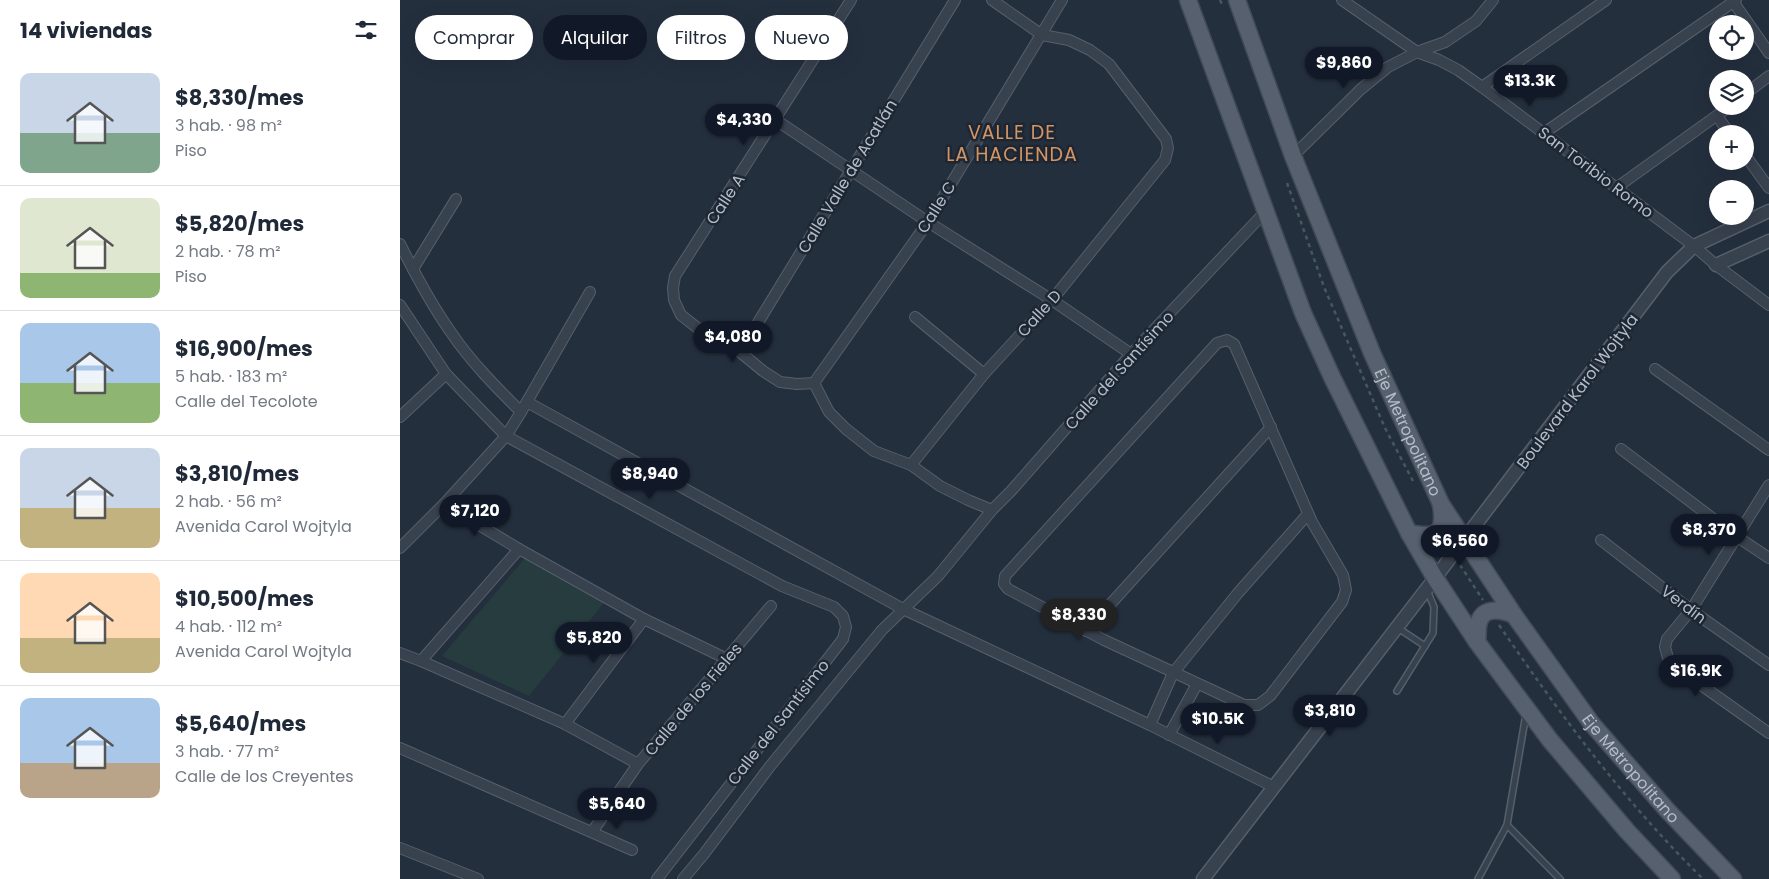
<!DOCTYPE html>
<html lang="es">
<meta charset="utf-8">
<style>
:root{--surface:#fff;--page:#f6f6f7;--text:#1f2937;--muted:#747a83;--line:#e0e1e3;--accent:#111827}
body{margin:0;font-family:Poppins,sans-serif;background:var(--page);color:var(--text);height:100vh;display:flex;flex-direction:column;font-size:19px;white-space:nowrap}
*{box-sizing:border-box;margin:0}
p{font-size:16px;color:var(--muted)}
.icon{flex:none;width:28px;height:28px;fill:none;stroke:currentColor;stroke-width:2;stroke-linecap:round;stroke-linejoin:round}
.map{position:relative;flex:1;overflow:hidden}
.details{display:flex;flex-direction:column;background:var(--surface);width:400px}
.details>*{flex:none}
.guide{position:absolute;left:15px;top:15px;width:475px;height:45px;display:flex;gap:10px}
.tools{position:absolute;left:1309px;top:15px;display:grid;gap:10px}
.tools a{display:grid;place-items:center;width:45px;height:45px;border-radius:50%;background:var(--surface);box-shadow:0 5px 20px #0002;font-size:25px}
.price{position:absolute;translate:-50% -42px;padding:0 11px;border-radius:18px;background:var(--accent);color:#fff;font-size:16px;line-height:32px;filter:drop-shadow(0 1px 2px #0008)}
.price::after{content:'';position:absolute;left:50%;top:30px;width:15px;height:11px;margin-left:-8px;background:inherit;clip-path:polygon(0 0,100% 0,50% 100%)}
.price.active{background:#222;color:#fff}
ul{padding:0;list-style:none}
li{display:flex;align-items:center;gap:15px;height:125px;padding:0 20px}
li+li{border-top:1px solid var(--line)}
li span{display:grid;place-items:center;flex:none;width:140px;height:100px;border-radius:10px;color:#555}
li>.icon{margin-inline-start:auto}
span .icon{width:60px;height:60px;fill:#fffc;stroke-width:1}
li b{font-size:21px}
h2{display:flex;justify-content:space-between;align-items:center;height:60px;padding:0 20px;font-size:21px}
.pill{padding:0 18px;border-radius:22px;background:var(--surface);box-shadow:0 5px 20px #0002;font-size:18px;line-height:45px}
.pill.active{background:var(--accent);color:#fff}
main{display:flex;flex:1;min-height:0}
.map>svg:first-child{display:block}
</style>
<main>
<section class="details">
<h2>14 viviendas<svg class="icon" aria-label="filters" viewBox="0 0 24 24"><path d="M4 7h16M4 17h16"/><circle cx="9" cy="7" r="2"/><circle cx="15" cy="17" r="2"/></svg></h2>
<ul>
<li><span style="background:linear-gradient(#c9d6e8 60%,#7fa58c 0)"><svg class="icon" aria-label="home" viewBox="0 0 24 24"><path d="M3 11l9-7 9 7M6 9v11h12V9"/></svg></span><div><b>$8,330/mes</b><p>3 hab. · 98 m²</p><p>Piso</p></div></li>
<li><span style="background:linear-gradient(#dfe7d0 75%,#8fb573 0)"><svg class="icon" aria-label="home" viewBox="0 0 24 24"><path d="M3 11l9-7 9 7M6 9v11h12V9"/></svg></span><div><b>$5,820/mes</b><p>2 hab. · 78 m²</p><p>Piso</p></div></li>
<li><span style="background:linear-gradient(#a9c7e8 60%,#8fb573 0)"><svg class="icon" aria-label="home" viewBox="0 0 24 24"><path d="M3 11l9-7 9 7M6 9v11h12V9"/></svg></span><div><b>$16,900/mes</b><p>5 hab. · 183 m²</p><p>Calle del Tecolote</p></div></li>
<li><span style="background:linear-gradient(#c9d6e8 60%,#c2b280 0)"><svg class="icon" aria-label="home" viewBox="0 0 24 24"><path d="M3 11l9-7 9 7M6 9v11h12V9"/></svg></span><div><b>$3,810/mes</b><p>2 hab. · 56 m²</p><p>Avenida Carol Wojtyla</p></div></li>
<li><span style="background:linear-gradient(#ffd9b3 65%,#c2b280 0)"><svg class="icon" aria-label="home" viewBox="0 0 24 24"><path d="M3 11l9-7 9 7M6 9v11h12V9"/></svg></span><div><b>$10,500/mes</b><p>4 hab. · 112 m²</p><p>Avenida Carol Wojtyla</p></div></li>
<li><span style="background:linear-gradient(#a9c7e8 65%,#b9a48a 0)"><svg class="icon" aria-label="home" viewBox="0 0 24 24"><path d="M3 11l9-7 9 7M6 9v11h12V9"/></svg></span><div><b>$5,640/mes</b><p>3 hab. · 77 m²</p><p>Calle de los Creyentes</p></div></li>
</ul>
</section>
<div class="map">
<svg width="1369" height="879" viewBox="0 0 1369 879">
<rect width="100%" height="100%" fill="#242f3e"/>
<!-- green -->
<polygon fill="#263c3f" points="125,558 207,599 129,696 42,656"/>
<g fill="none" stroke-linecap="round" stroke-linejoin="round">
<defs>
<g id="service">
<polyline points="998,628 1025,646"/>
<polyline points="997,691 1033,633 1034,607 1027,590"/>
<polyline points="1107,825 1160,879"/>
<polyline points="1078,879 1107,825 1126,714"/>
</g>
<g id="minor">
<polyline points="942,0 1017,52 1039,60 1058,70 1082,87 1294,246 1316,265 1369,305"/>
<polyline points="1332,0 1369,53"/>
<polyline points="1082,87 1206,0"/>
<polyline points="1345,94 1369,76"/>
<polyline points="1317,116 1330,134"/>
<polyline points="376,120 528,222 652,300 731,354"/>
<polyline points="1144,133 1336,0"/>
<polyline points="1345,155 1369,188"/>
<polyline points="893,156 961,89 988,67 1017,52 1045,42 1076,21 1093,0"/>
<polyline points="1216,188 1330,106"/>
<path d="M0,244C15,274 31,304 50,331C70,361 96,387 121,412"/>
<polyline points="13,269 56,199"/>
<polyline points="0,305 46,374 106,436 382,586 434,607 443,616 446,627 443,639 257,879"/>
<polyline points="515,317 584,374"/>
<polygon points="827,340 834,344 912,522 943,575 946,590 942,602 870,696 858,705 844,705 704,640 608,589 604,584 605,576 817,343"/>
<polyline points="340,352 555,0"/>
<polyline points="1255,369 1369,450"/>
<polyline points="414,383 429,412 446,429 474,451 511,465 540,486 568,500 592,510 611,491 731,354 865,212"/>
<polyline points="414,383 397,384 380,382 363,371 340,352 314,341 281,315 274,300 273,288 275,276 451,0"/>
<polyline points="414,383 528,222 662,0"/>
<polyline points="127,402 503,609 750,725 874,787"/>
<polyline points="0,417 46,374"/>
<polyline points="1221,449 1336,536 1369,558"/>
<polyline points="511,465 584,374 652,300 765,160 768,148 766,139 709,64 690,50 669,40 642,35 592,0"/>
<polyline points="1369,485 1291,610 1267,639 1265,647 1268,658 1277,668 1369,733"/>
<polyline points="44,504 119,549 244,619 327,659"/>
<polyline points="1201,540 1291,610 1369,665"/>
<polyline points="0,548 44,504 106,436 121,412 190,292"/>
<polyline points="686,631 871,427"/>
<polyline points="0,653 21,661 165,724 238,764"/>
<polyline points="21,661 119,549"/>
<polyline points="165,724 244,619"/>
<polyline points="750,725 773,673 838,593 908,514"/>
<polyline points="769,735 797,684"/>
<polyline points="0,748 232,850"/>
<polyline points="218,793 238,764 371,606"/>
<polyline points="192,832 206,812"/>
<polyline points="0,848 78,879"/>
<polyline points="283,879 304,854 371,765 482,630 538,576 592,510"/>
</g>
<g id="tertiary">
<polyline points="1316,265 1369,241"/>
<polyline points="803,879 1035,578 1267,272 1294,246 1369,211"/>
</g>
<g id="primary">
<polyline points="788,0 903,313 932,377 1009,533 1035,578 1077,642 1150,740 1227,831 1272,879"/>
<path id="s1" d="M837,0L893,156L972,353L1041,504L1114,615L1192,724L1267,810L1333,879"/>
<path d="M1009,533C1035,538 1046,535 1041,505"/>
<path d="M1077,642C1078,636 1077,628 1079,622C1083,606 1103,610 1114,615"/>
</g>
</defs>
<!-- service casing -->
<use href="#service" stroke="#565f6c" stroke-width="8"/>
<!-- minor casing -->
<use href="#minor" stroke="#565f6c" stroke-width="12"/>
<!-- tertiary casing -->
<use href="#tertiary" stroke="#565f6c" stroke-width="15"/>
<!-- primary casing -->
<use href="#primary" stroke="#414a57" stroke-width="19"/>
<!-- path -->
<g stroke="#44595c" stroke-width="2.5" stroke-dasharray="4 4" stroke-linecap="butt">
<polyline points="820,0 823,6"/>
<polyline points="887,183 924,287 985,428 1013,481"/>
<polyline points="1060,565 1083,600"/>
<path d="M1099,625C1162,717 1224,801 1303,879"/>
</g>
<!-- service -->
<use href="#service" stroke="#38414e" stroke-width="5"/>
<!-- minor -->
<use href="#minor" stroke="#38414e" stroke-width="10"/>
<!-- tertiary -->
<use href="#tertiary" stroke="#38414e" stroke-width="12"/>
<!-- primary -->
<use href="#primary" stroke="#56606e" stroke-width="16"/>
</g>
<g text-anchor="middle" stroke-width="5" stroke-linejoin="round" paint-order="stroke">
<!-- street labels -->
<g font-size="16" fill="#b4bcc9" stroke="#1d2633">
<text transform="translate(1196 172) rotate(37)" y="6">San Toribio Romo</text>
<text transform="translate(447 176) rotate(-59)" y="6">Calle Valle de Acatlán</text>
<text transform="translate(325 199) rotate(-57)" y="6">Calle A</text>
<text transform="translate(536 207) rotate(-58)" y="6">Calle C</text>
<text transform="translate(639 313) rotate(-48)" y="6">Calle D</text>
<text transform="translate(719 370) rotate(-48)" y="6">Calle del Santísimo</text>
<text transform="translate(1177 391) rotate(-53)" y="6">Boulevard Karol Wojtyla</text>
<text dy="6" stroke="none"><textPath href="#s1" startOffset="465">Eje Metropolitano</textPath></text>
<text transform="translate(1284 604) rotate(37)" y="6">Verdín</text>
<text transform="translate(293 699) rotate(-50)" y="6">Calle de los Fieles</text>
<text transform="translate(378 722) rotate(-52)" y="6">Calle del Santísimo</text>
<text dy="6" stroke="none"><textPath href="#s1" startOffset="870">Eje Metropolitano</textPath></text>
</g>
<!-- quarter labels -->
<g font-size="19" letter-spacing="1" fill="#d59563" stroke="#1d2633">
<text x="612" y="139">VALLE DE<tspan x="612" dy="22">LA HACIENDA</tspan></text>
</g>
</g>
</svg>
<div class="tools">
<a><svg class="icon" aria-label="locate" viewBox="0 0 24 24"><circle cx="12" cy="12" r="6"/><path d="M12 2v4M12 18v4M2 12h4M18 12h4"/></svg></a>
<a><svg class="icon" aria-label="layers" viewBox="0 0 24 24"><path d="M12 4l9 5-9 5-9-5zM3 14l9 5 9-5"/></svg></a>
<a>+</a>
<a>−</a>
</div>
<b class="price" style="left:944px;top:89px">$9,860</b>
<b class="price" style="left:1130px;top:107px">$13.3K</b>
<b class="price" style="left:344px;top:146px">$4,330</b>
<b class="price" style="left:333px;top:363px">$4,080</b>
<b class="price" style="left:250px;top:500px">$8,940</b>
<b class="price" style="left:75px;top:537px">$7,120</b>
<b class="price" style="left:1309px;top:556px">$8,370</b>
<b class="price" style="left:1060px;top:567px">$6,560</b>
<b class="price active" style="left:679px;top:641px">$8,330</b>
<b class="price" style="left:194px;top:664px">$5,820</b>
<b class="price" style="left:1296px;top:697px">$16.9K</b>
<b class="price" style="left:930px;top:737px">$3,810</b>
<b class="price" style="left:818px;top:745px">$10.5K</b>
<b class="price" style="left:217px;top:830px">$5,640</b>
<div class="guide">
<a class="pill">Comprar</a>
<a class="pill active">Alquilar</a>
<a class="pill">Filtros</a>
<a class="pill">Nuevo</a>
</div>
</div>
</main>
